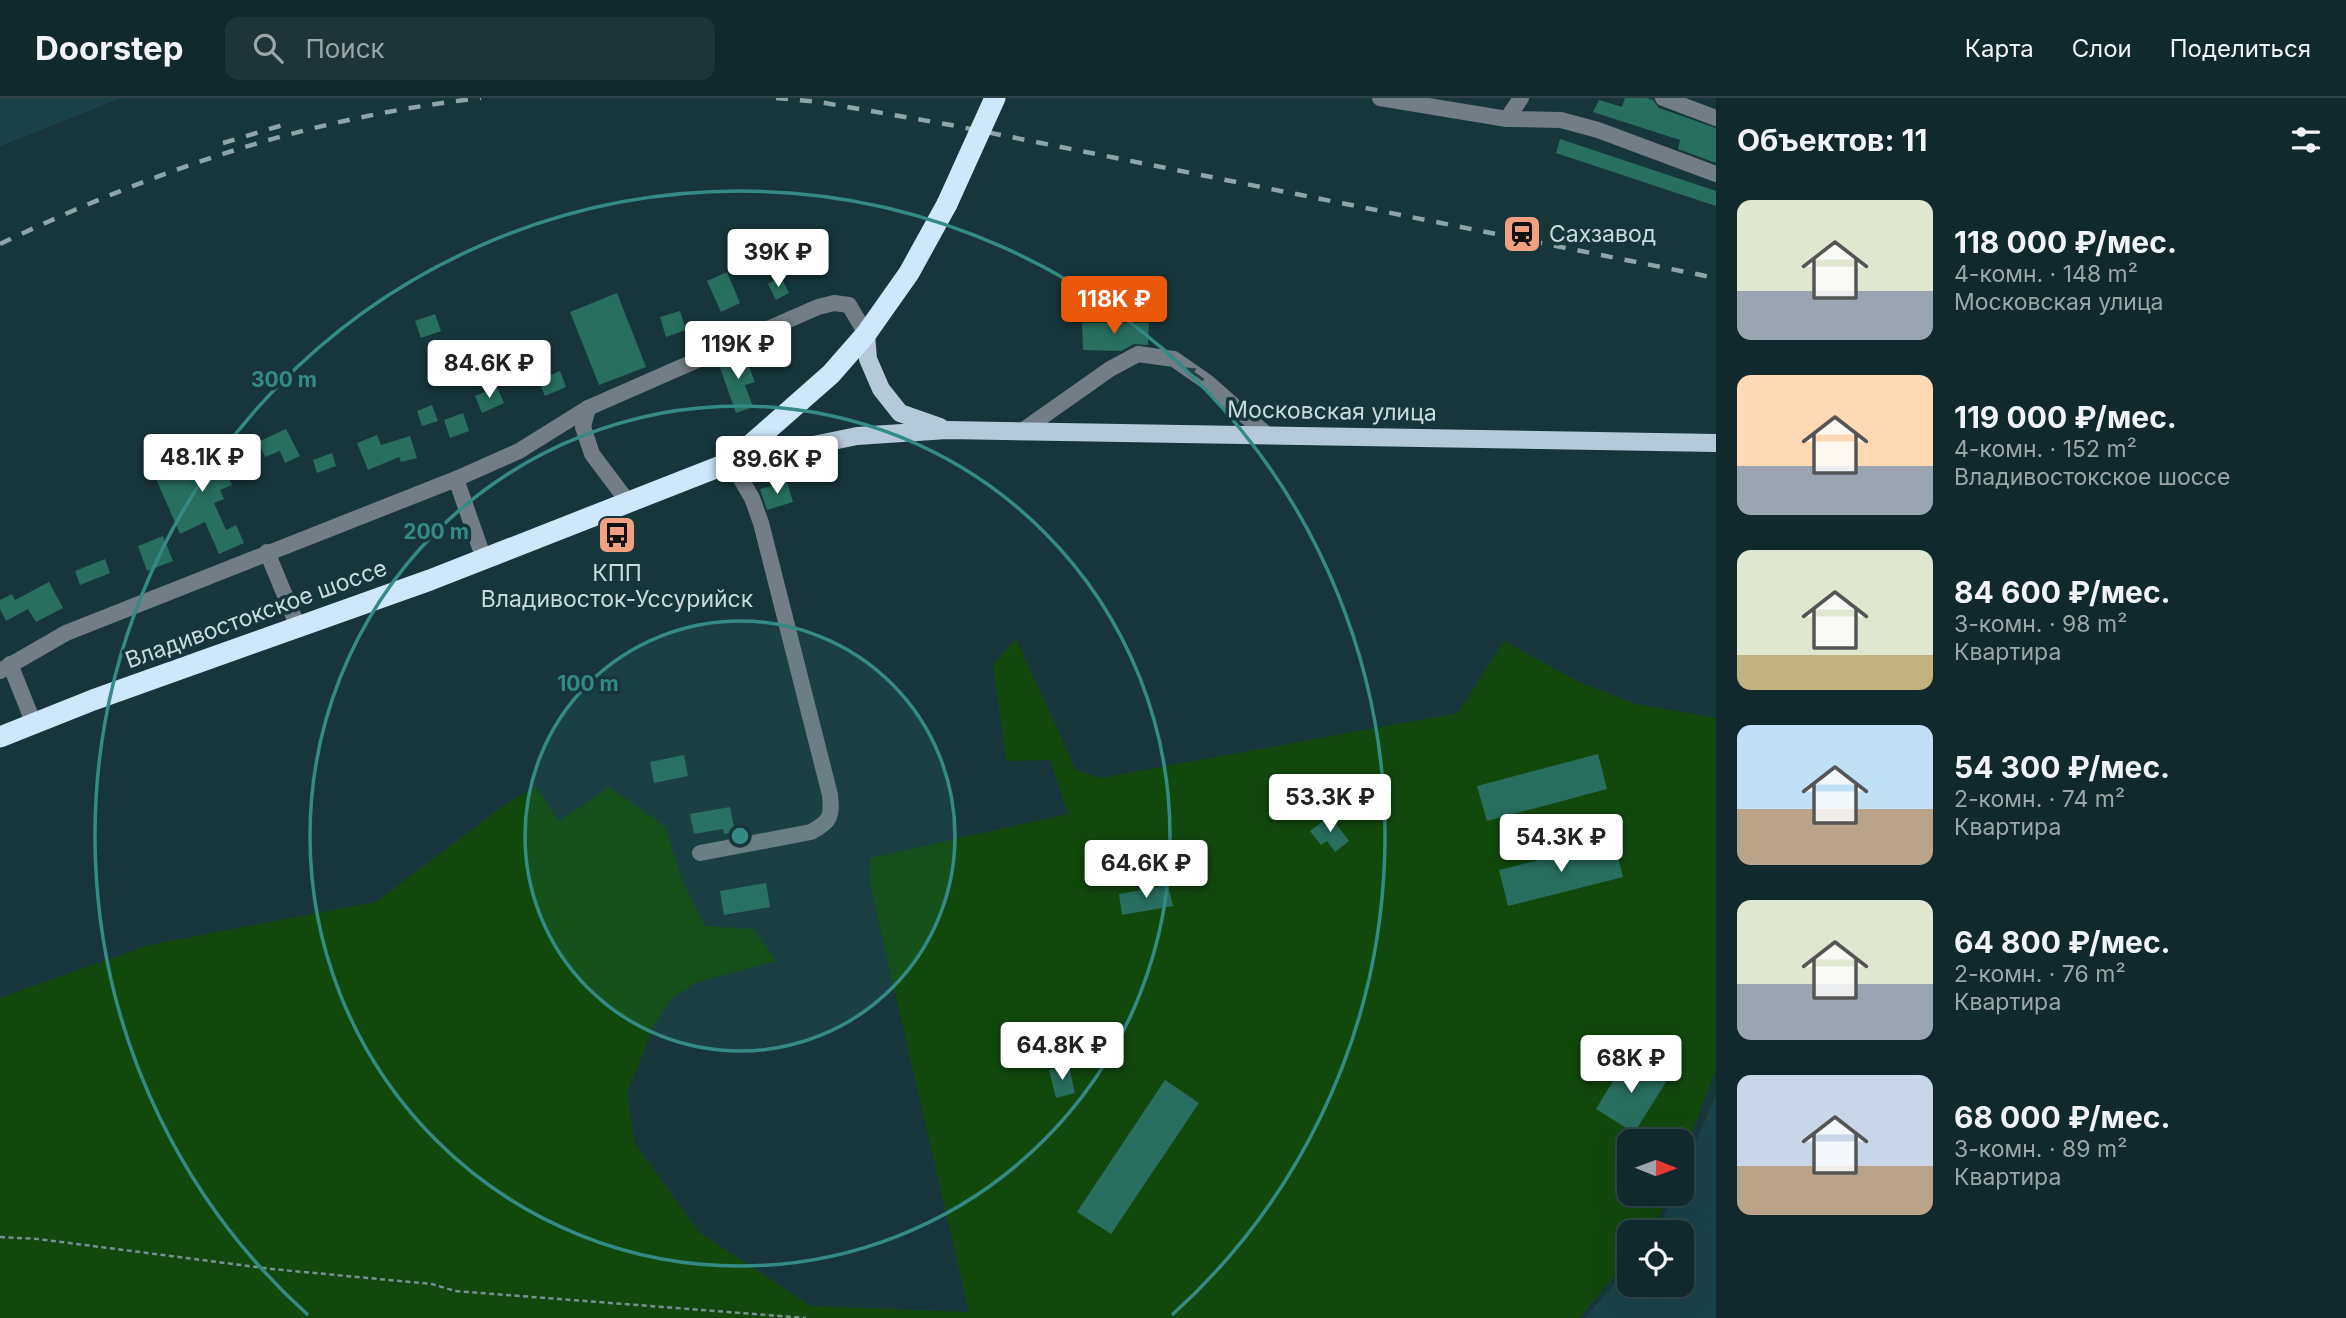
<!DOCTYPE html>
<html lang="ru">
<meta charset="utf-8">
<style>
:root{--surface:#11282c;--page:#1e3438;--text:#f1f3f6;--muted:#9ca6a9;--line:#304448;--accent:#ea580c}
body{margin:0;font-family:Inter,sans-serif;background:var(--page);color:var(--text);height:100vh;display:flex;flex-direction:column;font-size:26px;white-space:nowrap}
*{box-sizing:border-box;margin:0}
p{font-size:23px;color:var(--muted)}
.icon{flex:none;width:38px;height:38px;fill:none;stroke:currentColor;stroke-width:2;stroke-linecap:round;stroke-linejoin:round}
.map{position:relative;flex:1;overflow:hidden}
.sheet{display:flex;flex-direction:column;background:var(--surface);width:630px}
.sheet>*{flex:none}
.needle{width:46px;rotate:91deg}
.buttons{position:absolute;left:1617px;top:1031px;display:grid;gap:14px}
.buttons a{display:grid;place-items:center;width:77px;height:77px;border-radius:14px;background:var(--surface);box-shadow:0 7px 28px #0002,0 0 0 2px var(--line);font-size:35px}
.price{position:absolute;translate:-50% -60px;padding:0 16px;border-radius:7px;background:#fff;color:#222;font-size:23px;line-height:46px;filter:drop-shadow(0 2px 4px #0008)}
.price::after{content:'';position:absolute;left:50%;top:42px;width:21px;height:16px;margin-left:-10px;background:inherit;clip-path:polygon(0 0,100% 0,50% 100%)}
.price.selected{background:var(--accent);color:#fff}
ul{padding:0;list-style:none}
li{display:flex;align-items:center;gap:21px;height:175px;padding:0 21px}
li span{display:grid;place-items:center;flex:none;width:196px;height:140px;border-radius:14px;color:#555}
li>.icon{margin-inline-start:auto}
span .icon{width:84px;height:84px;fill:#fffc;stroke-width:1}
li b{font-size:30px}
h2{display:flex;justify-content:space-between;align-items:center;height:84px;padding:0 21px;font-size:30px}
header{display:flex;align-items:center;gap:42px;box-sizing:border-box;height:98px;padding:0 35px;background:var(--surface);border-bottom:2px solid var(--line)}
header strong{font-size:33px}
nav{display:flex;gap:38px;margin-inline-start:auto;font-size:24px}
.search{width:490px;height:63px;background:var(--page);display:flex;align-items:center;gap:18px;box-sizing:border-box;padding:0 24px;border-radius:14px;color:var(--muted);font-size:26px}
main{display:flex;flex:1;min-height:0}
.map>svg:first-child{display:block}
</style>
<header>
<strong>Doorstep</strong>
<div class="search"><svg class="icon" aria-label="search" viewBox="0 0 24 24"><circle cx="10" cy="10" r="6"/><path d="M15 15l6 6"/></svg>Поиск</div>
<nav><a>Карта</a><a>Слои</a><a>Поделиться</a></nav>
</header>
<main>
<div class="map">
<svg width="1716" height="1220" viewBox="0 0 1716 1220">
<rect width="100%" height="100%" fill="#17363b"/>
<!-- built -->
<g fill="#194349">
<polygon points="0,0 121,0 0,48"/>
<polygon points="1716,997 1716,1220 1585,1220 1629,1169 1629,1186 1682,1186 1682,1134 1658,1134 1674,1096 1682,1096 1682,1077"/>
</g>
<!-- green -->
<polygon fill="#11490d" points="1016,541 1076,672 1101,680 1458,615 1504,543 1579,584 1636,606 1716,620 1716,972 1682,1060 1682,1043 1629,1043 1629,1096 1668,1096 1653,1133 1629,1134 1629,1161 1579,1220 0,1220 0,900 149,847 376,804 510,703 536,689 559,723 609,689 665,728 683,784 705,828 754,831 776,863 698,884 671,901 653,930 627,995 635,1046 700,1135 811,1208 969,1214 870,786 870,760 1068,716 1050,662 1006,663 993,567"/>
<!-- building -->
<g fill="#286f5f">
<polygon points="1625,0 1646,0 1653,2 1659,10 1716,30 1716,65 1678,51 1680,42 1593,14 1599,2 1622,9"/>
<polygon points="1560,41 1716,93 1716,108 1556,55"/>
<polygon points="727,174 740,205 721,214 707,183"/>
<polygon points="781,179 789,195 776,202 768,186"/>
<polygon points="617,195 646,269 599,287 570,214"/>
<polygon points="680,213 686,232 666,239 660,219"/>
<polygon points="435,216 441,233 421,240 415,223"/>
<polygon points="1082,225 1149,225 1148,247 1134,246 1121,253 1083,252"/>
<polygon points="744,255 755,284 745,287 753,309 736,315 718,264"/>
<polygon points="560,273 566,289 545,298 538,282"/>
<polygon points="497,289 504,305 482,315 475,298"/>
<polygon points="432,307 438,323 422,328 417,313"/>
<polygon points="463,315 469,333 450,340 444,322"/>
<polygon points="286,331 300,358 285,365 280,353 265,359 258,344"/>
<polygon points="377,337 381,347 410,338 417,360 401,364 399,359 368,372 357,345"/>
<polygon points="215,349 220,359 237,350 246,368 228,377 232,387 220,392 224,401 214,405 226,432 236,427 244,445 219,456 205,424 180,436 154,376"/>
<polygon points="332,355 336,368 317,375 313,362"/>
<polygon points="787,384 793,404 767,412 760,391"/>
<polygon points="163,438 173,463 147,473 138,448"/>
<polygon points="105,461 110,475 80,487 75,473"/>
<polygon points="49,484 63,510 36,524 28,511 6,523 0,511 0,502 12,496 15,502"/>
<polygon points="1598,656 1607,691 1487,723 1477,688"/>
<polygon points="684,657 688,678 654,685 650,664"/>
<polygon points="1378,683 1392,692 1381,711 1367,703"/>
<polygon points="730,709 735,734 724,736 723,731 694,736 690,716"/>
<polygon points="1330,718 1349,743 1335,754 1327,743 1321,747 1310,733"/>
<polygon points="1614,743 1623,779 1508,808 1499,772"/>
<polygon points="766,785 770,809 724,817 720,793"/>
<polygon points="1168,787 1173,808 1122,817 1119,796"/>
<polygon points="1627,960 1666,984 1634,1035 1596,1011"/>
<polygon points="1069,968 1075,995 1056,1000 1049,972"/>
<polygon points="1165,982 1199,1005 1111,1136 1077,1114"/>
</g>
<g fill="none" stroke-linecap="round" stroke-linejoin="round">
<!-- path -->
<polyline stroke="#789093" stroke-width="2.5" stroke-dasharray="5 3.5" stroke-linecap="butt" points="0,1139 38,1141 272,1171 432,1186 455,1193 806,1220"/>
<!-- minor -->
<g stroke="#737d85" stroke-width="16">
<polyline points="1380,0 1507,21 1561,22 1598,32 1716,76"/>
<polyline points="1663,0 1716,20"/>
<polyline points="1507,21 1521,0"/>
<polyline points="588,310 583,329 592,356 628,404"/>
<polyline points="1022,333 1110,271 1138,256 1174,261 1207,284 1266,336"/>
<polyline points="456,381 484,461"/>
<polyline points="267,454 298,529"/>
<polyline points="10,566 34,626"/>
<polyline points="0,573 66,535 456,381 519,353 588,310 818,209 834,205 849,207 866,236"/>
<path d="M700,755L811,734C831,723 832,719 830,697L761,425L752,400L731,364"/>
</g>
<!-- major -->
<g stroke="#b5c9d9" stroke-width="18">
<polyline points="866,236 868,261 881,291 900,315 940,329"/>
<polyline points="731,364 857,338 947,332 1716,345"/>
</g>
<!-- highway -->
<polyline stroke="#cee7fb" stroke-width="21" points="0,639 93,602 430,482 731,364 831,276 866,236 909,175 947,106"/>
<!-- rail -->
<g stroke="#8ea4a7" stroke-width="4.5" stroke-dasharray="12 12" stroke-linecap="butt">
<polyline points="776,0 819,4 951,27 1716,180"/>
<polyline points="223,45 283,27"/>
<path d="M0,146C157,71 307,20 481,0"/>
</g>
<!-- highway-bridge -->
<polyline stroke="#cee7fb" stroke-width="21" points="947,106 995,0"/>
</g>
<!-- one-way arrows -->
<defs><path id="oneway-solid" d="M-6-.8H1V-3.2L6.5 0L1 3.2V.8H-6Z" transform="scale(1.75)"/></defs>
<use fill="#254146" href="#oneway-solid" transform="translate(1195 276) rotate(-145)"/>
<!-- distance rings -->
<circle cx="740" cy="738" r="215" fill="#348a84" fill-opacity=".12"/>
<g fill="none" stroke="#348a84" stroke-width="3.5">
<circle cx="740" cy="738" r="215"/>
<circle cx="740" cy="738" r="430"/>
<path d="M308 1217A645 645 0 1 1 1172 1217"/>
</g>
<!-- icons -->
<defs>
<symbol id="station-square" viewBox="-11 -11 22 22"><rect x="-9" y="-9" width="18" height="18" rx="4" fill="#f2a07f" stroke="#17363b"/><path d="M-3-6H3Q5-6 5-4V2Q5 4 3 4L4.5 6H3L1.5 4h-3L-3 6H-4.5L-3 4Q-5 4-5 2V-4Q-5-6-3-6ZM-3.5-4v3h7v-3ZM-3.5 1v1.5H-2V1ZM2 1v1.5H3.5V1Z" fill="#111"/></symbol>
<symbol id="bus-square" viewBox="-11 -11 22 22"><rect x="-9" y="-9" width="18" height="18" rx="4" fill="#f2a07f" stroke="#17363b"/><path d="M-5-6H5V4H4V6H2V4H-2V6H-4V4H-5ZM-3.5-4V0h7V-4ZM-3.5 1.2v1.5H-2V1.2ZM2 1.2v1.5H3.5V1.2Z" fill="#111"/></symbol>
</defs>
<g fill-rule="evenodd">
<use href="#station-square" x="1500" y="114" width="44" height="44"/>
<use href="#bus-square" x="595" y="415" width="44" height="44"/>
</g>
<g text-anchor="middle" stroke-width="7" stroke-linejoin="round" paint-order="stroke">
<!-- poi labels -->
<g font-size="23" fill="#c9dadc" stroke="#17363b" text-anchor="start">
<text x="1549" y="144">Сахзавод</text>
<text x="617" y="483" text-anchor="middle">КПП<tspan x="617" dy="26">Владивосток-Уссурийск</tspan></text>
</g>
<!-- street labels -->
<g font-size="23" fill="#c9dadc" stroke="#17363b">
<text transform="translate(1332 313) rotate(1)" y="8">Московская улица</text>
<text transform="translate(256 516) rotate(-20)" y="8">Владивостокское шоссе</text>
</g>
</g>
<circle cx="740" cy="738" r="10" fill="#348a84" stroke="#17363b" stroke-width="3.5"/>
<g font-size="21" text-anchor="middle" font-weight="bold" fill="#348a84" stroke="#17363b" stroke-width="7" stroke-linejoin="round" paint-order="stroke">
<text x="284" y="289">300 m</text>
<text x="436" y="441">200 m</text>
<text x="588" y="593">100 m</text>
</g>
</svg>
<div class="buttons">
<a><svg class="needle" viewBox="-14 -14 28 28"><path d="M0-13l5 13h-10z" fill="#e53935"/><path d="M0 13l5-13h-10z" fill="#9ca6a9"/></svg></a>
<a><svg class="icon" aria-label="locate" viewBox="0 0 24 24"><circle cx="12" cy="12" r="6"/><path d="M12 2v4M12 18v4M2 12h4M18 12h4"/></svg></a>
</div>
<b class="price" style="left:778px;top:191px">39K ₽</b>
<b class="price selected" style="left:1114px;top:238px">118K ₽</b>
<b class="price" style="left:738px;top:283px">119K ₽</b>
<b class="price" style="left:489px;top:302px">84.6K ₽</b>
<b class="price" style="left:202px;top:396px">48.1K ₽</b>
<b class="price" style="left:777px;top:398px">89.6K ₽</b>
<b class="price" style="left:1330px;top:736px">53.3K ₽</b>
<b class="price" style="left:1561px;top:776px">54.3K ₽</b>
<b class="price" style="left:1146px;top:802px">64.6K ₽</b>
<b class="price" style="left:1062px;top:984px">64.8K ₽</b>
<b class="price" style="left:1631px;top:997px">68K ₽</b>
</div>
<section class="sheet">
<h2>Объектов: 11<svg class="icon" aria-label="filters" viewBox="0 0 24 24"><path d="M4 7h16M4 17h16"/><circle cx="9" cy="7" r="2"/><circle cx="15" cy="17" r="2"/></svg></h2>
<ul>
<li><span style="background:linear-gradient(#dfe7d0 65%,#9aa5b1 0)"><svg class="icon" aria-label="home" viewBox="0 0 24 24"><path d="M3 11l9-7 9 7M6 9v11h12V9"/></svg></span><div><b>118 000 ₽/мес.</b><p>4-комн. · 148 m²</p><p>Московская улица</p></div></li>
<li><span style="background:linear-gradient(#ffd9b3 65%,#9aa5b1 0)"><svg class="icon" aria-label="home" viewBox="0 0 24 24"><path d="M3 11l9-7 9 7M6 9v11h12V9"/></svg></span><div><b>119 000 ₽/мес.</b><p>4-комн. · 152 m²</p><p>Владивостокское шоссе</p></div></li>
<li><span style="background:linear-gradient(#dfe7d0 75%,#c2b280 0)"><svg class="icon" aria-label="home" viewBox="0 0 24 24"><path d="M3 11l9-7 9 7M6 9v11h12V9"/></svg></span><div><b>84 600 ₽/мес.</b><p>3-комн. · 98 m²</p><p>Квартира</p></div></li>
<li><span style="background:linear-gradient(#bfe0f5 60%,#b9a48a 0)"><svg class="icon" aria-label="home" viewBox="0 0 24 24"><path d="M3 11l9-7 9 7M6 9v11h12V9"/></svg></span><div><b>54 300 ₽/мес.</b><p>2-комн. · 74 m²</p><p>Квартира</p></div></li>
<li><span style="background:linear-gradient(#dfe7d0 60%,#9aa5b1 0)"><svg class="icon" aria-label="home" viewBox="0 0 24 24"><path d="M3 11l9-7 9 7M6 9v11h12V9"/></svg></span><div><b>64 800 ₽/мес.</b><p>2-комн. · 76 m²</p><p>Квартира</p></div></li>
<li><span style="background:linear-gradient(#c9d6e8 65%,#b9a48a 0)"><svg class="icon" aria-label="home" viewBox="0 0 24 24"><path d="M3 11l9-7 9 7M6 9v11h12V9"/></svg></span><div><b>68 000 ₽/мес.</b><p>3-комн. · 89 m²</p><p>Квартира</p></div></li>
</ul>
</section>
</main>
